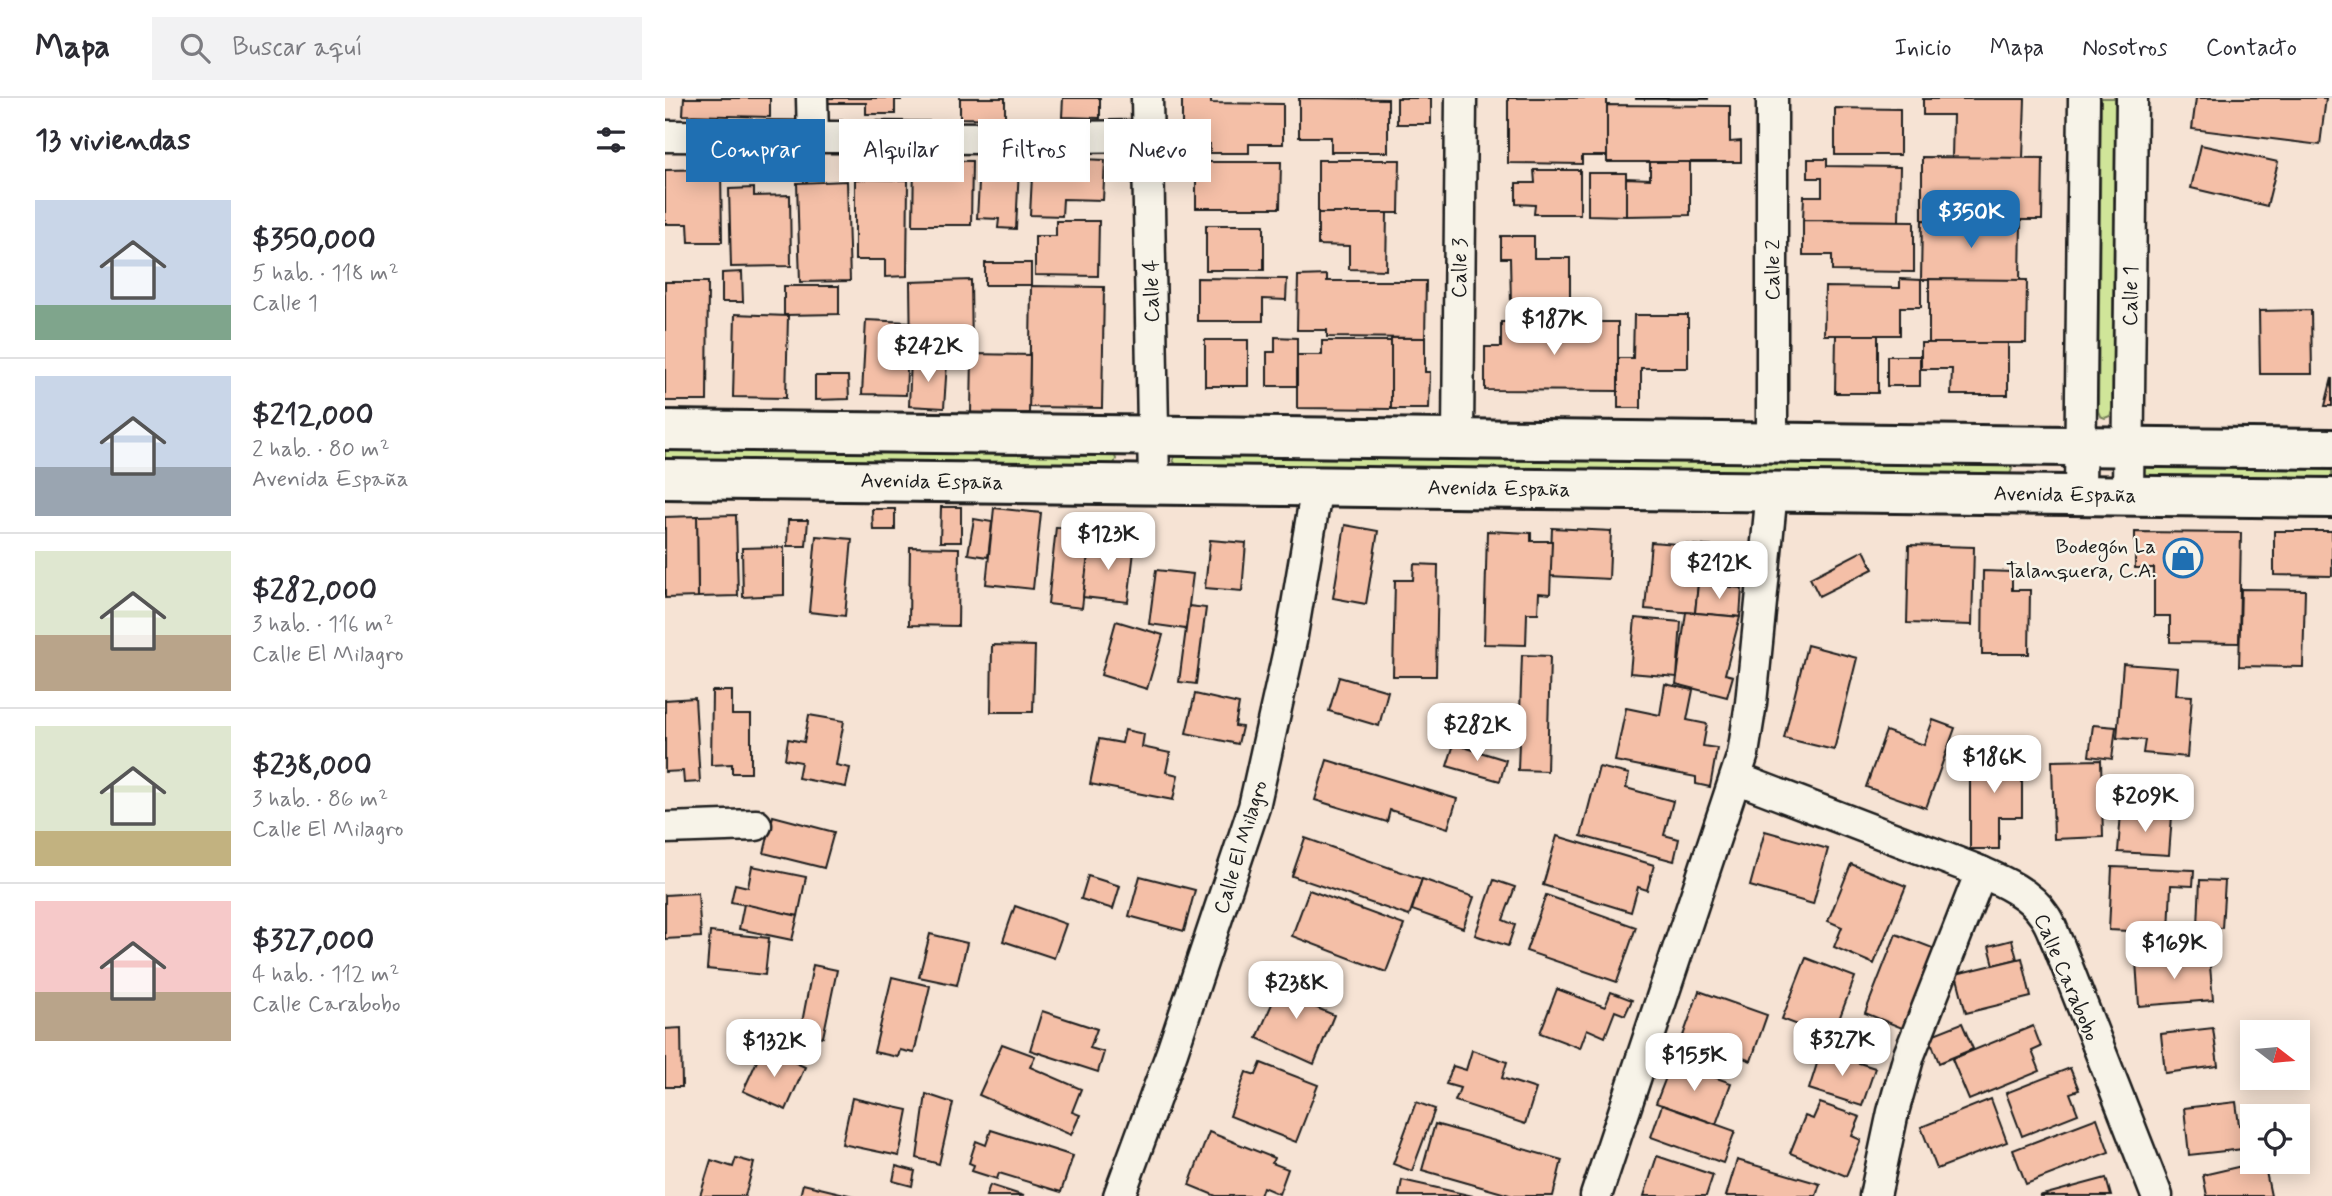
<!DOCTYPE html>
<html lang="es">
<meta charset="utf-8">
<style>
:root{--surface:#fff;--page:#f2f2f3;--text:#2b2b33;--muted:#7c7c81;--line:#e1e1e2;--accent:#1f6fb2}
body{margin:0;font-family:Mynerve,sans-serif;background:var(--page);color:var(--text);height:100vh;display:flex;flex-direction:column;font-size:26px;white-space:nowrap}
*{box-sizing:border-box;margin:0}
p{font-size:23px;color:var(--muted)}
.icon{flex:none;width:38px;height:38px;fill:none;stroke:currentColor;stroke-width:2;stroke-linecap:round;stroke-linejoin:round}
.map{position:relative;flex:1;overflow:hidden}
.side{display:flex;flex-direction:column;background:var(--surface);width:665px}
.side>*{flex:none}
.banner{position:absolute;left:21px;top:21px;width:665px;height:63px;display:flex;gap:14px}
.needle{width:46px;rotate:106deg}
.controls{position:absolute;left:1575px;top:922px;display:grid;gap:14px}
.controls a{display:grid;place-items:center;width:70px;height:70px;border-radius:0px;background:var(--surface);box-shadow:0 4px 18px #0003;font-size:35px}
.price{position:absolute;translate:-50% -60px;padding:0 16px;border-radius:14px;background:#fff;color:#222;font-size:23px;line-height:46px;filter:drop-shadow(0 2px 4px #0008)}
.price::after{content:'';position:absolute;left:50%;top:42px;width:21px;height:16px;margin-left:-10px;background:inherit;clip-path:polygon(0 0,100% 0,50% 100%)}
.price.selected{background:var(--accent);color:#fff}
ul{padding:0;list-style:none}
li{display:flex;align-items:center;gap:21px;height:175px;padding:0 35px}
li+li{border-top:2px solid var(--line)}
li span{display:grid;place-items:center;flex:none;width:196px;height:140px;border-radius:0px;color:#555}
li>.icon{margin-inline-start:auto}
span .icon{width:84px;height:84px;fill:#fffc;stroke-width:1}
li b{font-size:30px}
h2{display:flex;justify-content:space-between;align-items:center;height:84px;padding:0 35px;font-size:30px}
.chip{padding:0 24px;border-radius:0px;background:var(--surface);box-shadow:0 4px 18px #0003;font-size:24px;line-height:63px}
.chip.selected{background:var(--accent);color:#fff}
header{display:flex;align-items:center;gap:42px;box-sizing:border-box;height:98px;padding:0 35px;background:var(--surface);border-bottom:2px solid var(--line)}
header strong{font-size:33px}
nav{display:flex;gap:38px;margin-inline-start:auto;font-size:24px}
.search{width:490px;height:63px;background:var(--page);display:flex;align-items:center;gap:18px;box-sizing:border-box;padding:0 24px;border-radius:0px;color:var(--muted);font-size:26px}
main{display:flex;flex:1;min-height:0}
.map>svg:first-child{display:block}
</style>
<header>
<strong>Mapa</strong>
<div class="search"><svg class="icon" aria-label="search" viewBox="0 0 24 24"><circle cx="10" cy="10" r="6"/><path d="M15 15l6 6"/></svg>Buscar aquí</div>
<nav><a>Inicio</a><a>Mapa</a><a>Nosotros</a><a>Contacto</a></nav>
</header>
<main>
<section class="side">
<h2>13 viviendas<svg class="icon" aria-label="filters" viewBox="0 0 24 24"><path d="M4 7h16M4 17h16"/><circle cx="9" cy="7" r="2"/><circle cx="15" cy="17" r="2"/></svg></h2>
<ul>
<li><span style="background:linear-gradient(#c9d6e8 75%,#7fa58c 0)"><svg class="icon" aria-label="home" viewBox="0 0 24 24"><path d="M3 11l9-7 9 7M6 9v11h12V9"/></svg></span><div><b>$350,000</b><p>5 hab. · 118 m²</p><p>Calle 1</p></div></li>
<li><span style="background:linear-gradient(#c9d6e8 65%,#9aa5b1 0)"><svg class="icon" aria-label="home" viewBox="0 0 24 24"><path d="M3 11l9-7 9 7M6 9v11h12V9"/></svg></span><div><b>$212,000</b><p>2 hab. · 80 m²</p><p>Avenida España</p></div></li>
<li><span style="background:linear-gradient(#dfe7d0 60%,#b9a48a 0)"><svg class="icon" aria-label="home" viewBox="0 0 24 24"><path d="M3 11l9-7 9 7M6 9v11h12V9"/></svg></span><div><b>$282,000</b><p>3 hab. · 116 m²</p><p>Calle El Milagro</p></div></li>
<li><span style="background:linear-gradient(#dfe7d0 75%,#c2b280 0)"><svg class="icon" aria-label="home" viewBox="0 0 24 24"><path d="M3 11l9-7 9 7M6 9v11h12V9"/></svg></span><div><b>$238,000</b><p>3 hab. · 86 m²</p><p>Calle El Milagro</p></div></li>
<li><span style="background:linear-gradient(#f6c9c9 65%,#b9a48a 0)"><svg class="icon" aria-label="home" viewBox="0 0 24 24"><path d="M3 11l9-7 9 7M6 9v11h12V9"/></svg></span><div><b>$327,000</b><p>4 hab. · 112 m²</p><p>Calle Carabobo</p></div></li>
</ul>
</section>
<div class="map">
<svg width="1667" height="1098" viewBox="0 0 1667 1098">
<rect width="100%" height="100%" fill="#f6e3d4"/>
<filter id="ink" filterUnits="userSpaceOnUse"><feTurbulence type="fractalNoise" baseFrequency=".0143" numOctaves="2"/><feDisplacementMap in="SourceGraphic" scale="14" xChannelSelector="R" yChannelSelector="G"/><feConvolveMatrix kernelMatrix="1 2 1 2 8 2 1 2 1" color-interpolation-filters="sRGB"/></filter>
<g filter="url(#ink)">
<!-- green -->
<g fill="#d0e599" stroke="#76805a" stroke-width="2">
<polygon points="1436,0 1450,0 1447,313 1445,318 1440,320 1435,318 1433,313"/>
<polygon points="0,349 449,356 451,361 449,366 444,368 0,364"/>
<polygon points="511,356 1346,366 1347,371 1345,376 1340,378 516,369 511,367 508,362"/>
<polygon points="1481,365 1667,366 1667,386 1482,381 1478,376"/>
</g>
<!-- building -->
<g fill="#f4bfa7" stroke="#1c1c1c" stroke-width="2">
<polygon points="19,0 105,0 105,19 18,17"/>
<polygon points="158,0 236,0 236,2 230,2 230,16 201,16 201,5 158,5"/>
<polygon points="295,0 340,0 340,21 295,20"/>
<polygon points="398,0 435,0 435,20 397,19"/>
<polygon points="517,0 546,0 546,5 618,6 618,46 584,46 584,55 545,55 545,46 527,46 527,28 517,28"/>
<polygon points="634,0 723,1 723,54 666,54 666,39 634,39"/>
<rect x="732" y="0" width="34" height="26"/>
<polygon points="843,0 942,0 942,58 917,58 917,66 843,65"/>
<rect x="971" y="0" width="72" height="1"/>
<polygon points="1531,0 1661,0 1655,47 1527,31"/>
<polygon points="1258,1 1360,1 1358,60 1287,60 1288,17 1258,17"/>
<polygon points="942,7 1065,8 1065,44 1076,43 1076,64 942,64"/>
<polygon points="1170,10 1235,11 1235,57 1170,57"/>
<polygon points="1536,47 1613,64 1602,108 1526,90"/>
<polygon points="368,59 440,62 438,102 398,101 397,118 365,117"/>
<polygon points="1257,59 1378,60 1377,122 1257,122"/>
<polygon points="1143,61 1162,61 1162,68 1235,69 1234,123 1138,122 1139,98 1157,98 1157,80 1143,80"/>
<polygon points="249,62 307,63 306,127 248,127"/>
<polygon points="653,62 735,62 734,115 653,115"/>
<polygon points="531,64 616,64 615,110 531,110"/>
<polygon points="985,64 1025,64 1025,117 961,118 961,80 985,81"/>
<polygon points="315,68 354,69 351,131 333,130 334,121 312,120"/>
<polygon points="56,71 57,144 24,144 23,126 0,126 0,72"/>
<polygon points="869,72 915,72 915,116 869,116 870,107 851,106 851,85 870,85"/>
<polygon points="923,75 961,75 961,118 923,117"/>
<polygon points="190,81 243,82 242,178 220,179 220,162 190,162"/>
<polygon points="182,83 185,183 135,184 132,85"/>
<polygon points="89,90 89,98 125,97 126,168 66,169 64,91"/>
<polygon points="653,115 722,115 721,172 684,171 684,148 653,147"/>
<polygon points="1138,122 1249,123 1249,174 1167,173 1167,157 1138,157"/>
<polygon points="1257,122 1356,123 1355,182 1256,182"/>
<polygon points="391,123 434,123 433,178 370,177 370,138 391,138"/>
<rect x="541" y="127" width="58" height="45"/>
<polygon points="836,138 869,138 869,160 905,160 905,206 846,206 845,160 836,160"/>
<rect x="320" y="165" width="46" height="22"/>
<polygon points="77,174 78,204 57,204 57,175"/>
<polygon points="662,177 662,183 761,183 760,240 662,239 662,232 632,232 633,178"/>
<polygon points="532,180 622,181 621,202 598,201 598,223 532,223"/>
<polygon points="1235,181 1256,182 1256,209 1235,209 1235,237 1159,237 1160,189 1235,190"/>
<polygon points="1264,181 1362,182 1361,245 1264,245"/>
<polygon points="306,182 307,256 246,257 245,184"/>
<polygon points="0,184 43,184 42,303 0,303"/>
<polygon points="119,188 174,188 174,216 119,217"/>
<polygon points="366,188 439,189 437,310 364,309"/>
<polygon points="1646,212 1647,276 1595,276 1594,213"/>
<polygon points="70,216 123,218 121,300 68,299"/>
<polygon points="969,217 1023,217 1023,270 976,270 976,310 953,310 953,260 968,260"/>
<polygon points="201,222 244,224 241,297 197,296"/>
<polygon points="836,224 953,224 953,293 820,292 820,249 836,249"/>
<polygon points="1171,237 1213,237 1213,295 1170,295"/>
<polygon points="610,239 632,240 632,288 602,288 602,254 610,254"/>
<polygon points="726,240 760,240 760,274 765,274 764,311 726,311"/>
<rect x="540" y="242" width="43" height="46"/>
<polygon points="657,243 726,243 726,311 632,310 632,257 657,257"/>
<polygon points="1256,245 1343,245 1343,297 1286,297 1287,271 1256,271"/>
<polygon points="307,256 365,257 364,315 306,315"/>
<rect x="1222" y="258" width="33" height="30"/>
<polygon points="246,261 282,264 279,310 244,308"/>
<polygon points="150,278 183,278 184,301 150,302"/>
<polygon points="1667,280 1667,308 1660,308"/>
<polygon points="276,409 296,409 296,444 275,444"/>
<polygon points="329,410 376,415 368,491 321,486"/>
<polygon points="207,411 230,411 230,432 208,432"/>
<polygon points="71,417 73,498 33,499 32,418"/>
<polygon points="32,418 33,499 0,500 0,419"/>
<polygon points="309,421 327,424 323,459 303,456"/>
<polygon points="123,422 143,422 141,448 122,448"/>
<polygon points="680,427 713,433 701,506 668,500"/>
<polygon points="391,429 426,432 417,510 383,506"/>
<polygon points="887,430 946,433 944,481 885,478"/>
<polygon points="822,433 866,435 866,443 887,443 885,496 874,495 873,515 862,515 861,547 819,546"/>
<polygon points="1609,433 1667,433 1667,478 1609,477"/>
<polygon points="1470,434 1576,435 1574,545 1505,544 1505,518 1489,518 1489,470 1470,470"/>
<polygon points="151,438 187,441 180,518 144,514"/>
<polygon points="425,440 449,442 447,450 469,453 463,504 418,499"/>
<polygon points="545,442 581,445 577,493 540,490"/>
<polygon points="986,444 1080,451 1077,490 1033,486 1030,515 980,511"/>
<polygon points="1244,447 1309,449 1307,527 1242,525"/>
<polygon points="119,449 119,497 78,499 77,450"/>
<polygon points="245,449 294,450 293,528 244,527"/>
<polygon points="1199,452 1208,471 1154,498 1145,480"/>
<polygon points="749,466 773,467 771,578 728,578 730,482 748,482"/>
<polygon points="491,472 528,476 521,531 484,526"/>
<polygon points="1318,473 1347,474 1347,492 1365,492 1364,556 1317,556"/>
<polygon points="1033,486 1077,490 1075,519 1030,515"/>
<polygon points="1576,491 1640,492 1638,569 1574,568"/>
<polygon points="524,508 541,510 531,586 514,584"/>
<polygon points="1021,514 1075,519 1060,576 1068,578 1062,599 1011,586"/>
<polygon points="970,520 1016,524 1012,579 965,575"/>
<polygon points="451,523 498,537 482,591 436,577"/>
<polygon points="327,547 370,548 368,614 326,614"/>
<polygon points="1142,547 1192,560 1169,652 1119,640"/>
<polygon points="857,557 885,558 882,673 853,672"/>
<polygon points="1458,566 1513,570 1511,597 1527,598 1522,659 1478,655 1480,642 1452,640"/>
<polygon points="674,579 723,593 714,628 664,613"/>
<polygon points="1000,586 1028,592 1022,622 1042,626 1038,648 1052,650 1045,689 1031,686 1031,679 950,663 961,610 995,617"/>
<polygon points="47,593 67,593 67,617 86,617 86,675 67,675 67,666 46,667"/>
<polygon points="530,596 574,606 570,628 577,629 573,646 521,635"/>
<polygon points="30,600 35,684 19,685 18,673 0,674 0,602"/>
<polygon points="144,617 179,623 171,667 185,670 181,689 133,680 136,664 120,661 123,641 139,644"/>
<polygon points="1268,622 1290,630 1261,710 1201,689 1221,633 1259,647"/>
<polygon points="1428,627 1451,629 1447,661 1424,658"/>
<polygon points="460,632 479,636 477,649 505,655 501,674 513,677 508,702 425,686 434,641 457,645"/>
<polygon points="789,646 841,662 835,683 782,668"/>
<polygon points="1305,654 1357,654 1357,719 1334,719 1334,751 1305,751"/>
<polygon points="662,662 792,701 783,730 725,712 722,724 650,702"/>
<polygon points="1436,662 1438,739 1389,741 1387,663"/>
<polygon points="934,669 964,676 961,690 1008,703 999,737 1014,741 1009,763 916,738"/>
<polygon points="1456,714 1507,718 1504,757 1453,754"/>
<polygon points="108,718 169,734 159,770 99,755"/>
<polygon points="1100,733 1163,751 1148,806 1085,788"/>
<polygon points="892,738 989,767 982,792 973,789 966,814 878,787"/>
<polygon points="640,740 757,781 744,818 627,778"/>
<polygon points="1186,766 1241,788 1209,866 1169,849 1177,829 1163,823"/>
<polygon points="87,768 141,779 133,818 66,804 70,786 83,789"/>
<polygon points="1447,769 1529,772 1528,788 1506,787 1504,835 1444,832"/>
<polygon points="423,778 455,788 448,811 416,801"/>
<polygon points="475,778 530,792 519,833 464,818"/>
<polygon points="757,781 809,799 798,830 747,812"/>
<polygon points="829,782 850,789 838,822 850,827 843,848 810,837"/>
<polygon points="1535,782 1560,783 1557,830 1533,828"/>
<polygon points="644,792 739,827 721,874 627,838"/>
<polygon points="33,795 36,839 0,841 0,797"/>
<polygon points="881,797 971,829 952,884 861,853"/>
<polygon points="79,806 133,818 127,842 74,831"/>
<polygon points="350,808 401,826 389,860 338,843"/>
<polygon points="45,834 104,840 100,877 42,871"/>
<polygon points="265,836 302,845 292,887 254,879"/>
<polygon points="1231,836 1273,852 1242,932 1200,915"/>
<polygon points="1347,842 1352,861 1329,867 1324,848"/>
<polygon points="1544,857 1548,902 1474,908 1471,863"/>
<polygon points="1141,860 1190,879 1167,940 1117,921"/>
<polygon points="1357,860 1366,899 1301,915 1291,876"/>
<polygon points="148,867 172,872 158,939 135,935"/>
<polygon points="620,876 648,888 640,905 669,917 649,966 592,940"/>
<polygon points="227,879 265,888 249,955 235,952 233,959 209,954"/>
<polygon points="892,891 940,909 946,894 967,902 960,917 950,913 940,939 922,931 915,950 875,935"/>
<polygon points="1034,893 1102,917 1086,963 1018,938"/>
<polygon points="377,913 432,931 425,950 439,954 433,974 365,952"/>
<polygon points="1297,925 1308,951 1274,965 1264,938"/>
<polygon points="1368,928 1376,949 1367,953 1375,973 1304,1002 1287,961"/>
<polygon points="16,930 17,989 0,989 0,931"/>
<polygon points="1548,930 1553,968 1500,975 1496,936"/>
<polygon points="337,946 370,958 365,969 416,991 407,1014 415,1017 406,1037 314,997"/>
<polygon points="98,950 140,969 121,1012 78,993"/>
<polygon points="807,952 842,964 837,980 871,991 860,1026 790,1003 795,990 781,986 788,968 801,972"/>
<polygon points="1156,953 1210,970 1197,1008 1144,991"/>
<polygon points="1007,964 1066,985 1051,1026 991,1005"/>
<polygon points="596,965 653,987 631,1044 565,1018 581,974 591,977"/>
<polygon points="1405,970 1414,992 1405,995 1413,1016 1357,1038 1341,995"/>
<polygon points="261,996 288,1005 274,1066 252,1060"/>
<polygon points="187,1000 243,1012 234,1058 177,1046"/>
<polygon points="1326,1001 1342,1044 1272,1071 1256,1029"/>
<polygon points="751,1004 770,1011 747,1073 728,1066"/>
<polygon points="1571,1004 1574,1027 1587,1025 1587,1050 1524,1057 1519,1010"/>
<polygon points="1155,1005 1195,1019 1187,1038 1196,1042 1181,1078 1125,1055 1140,1018 1148,1021"/>
<polygon points="997,1007 1070,1033 1058,1065 986,1039"/>
<polygon points="1432,1020 1444,1054 1361,1086 1348,1052"/>
<polygon points="770,1026 897,1062 888,1098 848,1098 757,1072"/>
<polygon points="326,1032 408,1058 396,1094 334,1075 332,1081 307,1073 309,1067 304,1065 311,1043 321,1047"/>
<polygon points="544,1034 609,1060 607,1065 623,1071 614,1096 598,1089 595,1098 551,1098 524,1087"/>
<polygon points="992,1058 1048,1077 1041,1098 979,1098"/>
<polygon points="71,1060 89,1065 80,1098 35,1098 46,1062 68,1069"/>
<polygon points="1072,1062 1155,1086 1151,1098 1061,1098"/>
<polygon points="1594,1064 1599,1064 1606,1098 1542,1098 1538,1077"/>
<polygon points="231,1068 250,1073 247,1088 228,1083"/>
<polygon points="1441,1080 1446,1098 1374,1098"/>
<polygon points="737,1082 808,1098 734,1098"/>
<polygon points="138,1086 188,1098 135,1098"/>
<polygon points="325,1087 359,1098 321,1098"/>
</g>
<g fill="none" stroke-linecap="round" stroke-linejoin="round">
<defs>
<g id="street">
<polyline points="147,0 148,39"/>
<polyline points="482,0 489,386"/>
<polyline points="1107,0 1107,343"/>
<polyline points="0,38 325,40 483,38"/>
<polyline points="793,340 796,0"/>
<polyline points="1415,397 1419,0"/>
<polyline points="1463,397 1467,0"/>
<path d="M1071,680L1309,771C1334,782 1363,793 1379,817C1386,826 1389,838 1394,848L1492,1098"/>
<polyline points="0,730 91,727"/>
<polyline points="454,1098 507,954 589,709 626,543 652,388"/>
<polyline points="931,1098 1078,656 1086,605 1107,393"/>
<polyline points="1210,1098 1228,1014 1244,957 1316,774"/>
</g>
<g id="secondary">
<polyline points="0,332 1667,351"/>
<polyline points="0,381 1667,400"/>
</g>
</defs>
<!-- street casing -->
<use href="#street" stroke="#1c1c1c" stroke-width="35"/>
<!-- secondary casing -->
<use href="#secondary" stroke="#1c1c1c" stroke-width="44"/>
<!-- street -->
<use href="#street" stroke="#f7f3e8" stroke-width="30"/>
<!-- secondary -->
<use href="#secondary" stroke="#f7f3e8" stroke-width="38"/>
</g>
</g>
<!-- icons -->
<defs>
<symbol id="shop-ring" viewBox="-11 -11 22 22"><circle r="9.5" fill="#f7f3e8" stroke="#1f6fb2" stroke-width="1.5"/><path d="M-5-2.5h2.3a2.7 3.5 0 0 1 5.4 0H5L5.5 6h-11ZM-1.5-2.5h3a1.5 2.3 0 0 0-3 0Z" fill="#1f6fb2"/></symbol>
</defs>
<g fill-rule="evenodd">
<use href="#shop-ring" x="1496" y="438" width="44" height="44"/>
</g>
<g text-anchor="middle" stroke-width="5" stroke-linejoin="round" paint-order="stroke">
<!-- street labels -->
<g font-size="21" fill="#1c1c1c" stroke="#f7f3e8">
<text transform="translate(794 170) rotate(-89)" y="7">Calle 3</text>
<text transform="translate(1107 172) rotate(-90)" y="7">Calle 2</text>
<text transform="translate(486 193) rotate(-91)" y="7">Calle 4</text>
<text transform="translate(1465 198) rotate(-89)" y="7">Calle 1</text>
<text transform="translate(267 383) rotate(1)" y="7">Avenida España</text>
<text transform="translate(834 390) rotate(1)" y="7">Avenida España</text>
<text transform="translate(1400 396) rotate(1)" y="7">Avenida España</text>
<text transform="translate(575 749) rotate(-73)" y="7">Calle El Milagro</text>
<text transform="translate(1402 879) rotate(67)" y="7">Calle Carabobo</text>
</g>
<!-- poi labels -->
<g font-size="21" fill="#1c1c1c" stroke="#f7f3e8" text-anchor="end">
<text x="1491" y="455">Bodegón La<tspan x="1491" dy="24">Talanquera, C.A.</tspan></text>
</g>
</g>
</svg>
<div class="controls">
<a><svg class="needle" viewBox="-14 -14 28 28"><path d="M0-13l5 13h-10z" fill="#e53935"/><path d="M0 13l5-13h-10z" fill="#7c7c81"/></svg></a>
<a><svg class="icon" aria-label="locate" viewBox="0 0 24 24"><circle cx="12" cy="12" r="6"/><path d="M12 2v4M12 18v4M2 12h4M18 12h4"/></svg></a>
</div>
<b class="price selected" style="left:1306px;top:152px">$350K</b>
<b class="price" style="left:889px;top:259px">$187K</b>
<b class="price" style="left:263px;top:286px">$242K</b>
<b class="price" style="left:443px;top:474px">$123K</b>
<b class="price" style="left:1054px;top:503px">$212K</b>
<b class="price" style="left:812px;top:665px">$282K</b>
<b class="price" style="left:1329px;top:697px">$186K</b>
<b class="price" style="left:1480px;top:736px">$209K</b>
<b class="price" style="left:1509px;top:883px">$169K</b>
<b class="price" style="left:631px;top:923px">$238K</b>
<b class="price" style="left:1177px;top:980px">$327K</b>
<b class="price" style="left:109px;top:981px">$132K</b>
<b class="price" style="left:1029px;top:995px">$155K</b>
<div class="banner">
<a class="chip selected">Comprar</a>
<a class="chip">Alquilar</a>
<a class="chip">Filtros</a>
<a class="chip">Nuevo</a>
</div>
</div>
</main>
